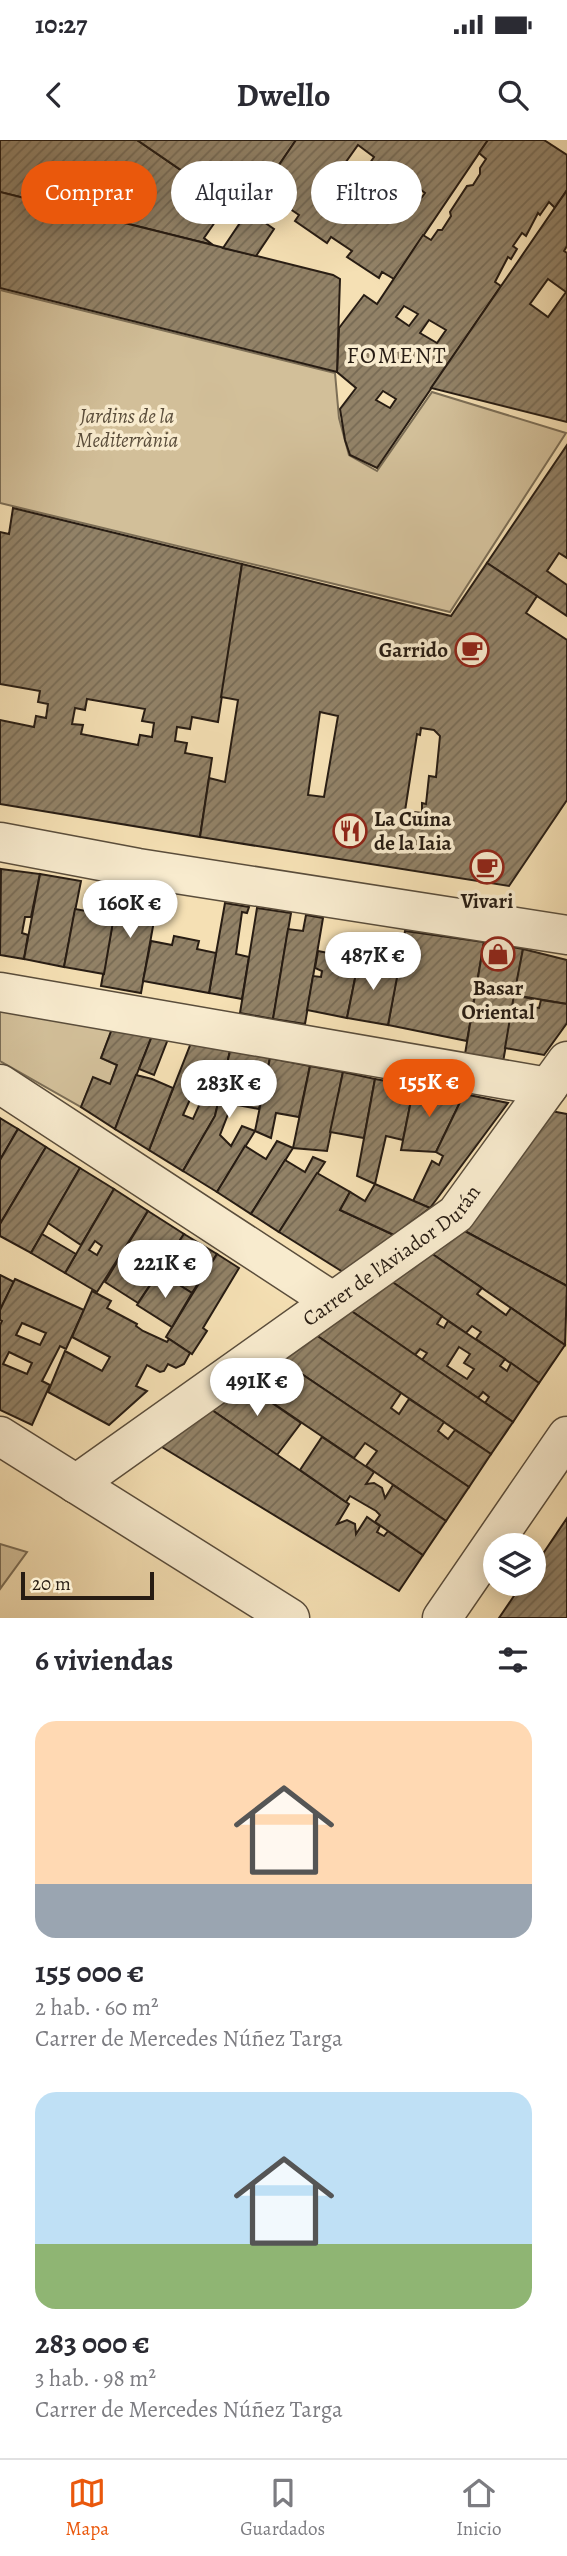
<!DOCTYPE html>
<html lang="es">
<meta charset="utf-8">
<style>
:root{--surface:#fff;--page:#f2f2f3;--text:#2b2b33;--muted:#7c7c81;--line:#e1e1e2;--accent:#ea580c}
body{margin:0;font-family:Alegreya,serif;background:var(--page);color:var(--text);height:100vh;display:flex;flex-direction:column;font-size:26px;white-space:nowrap}
*{box-sizing:border-box;margin:0}
p{font-size:23px;color:var(--muted)}
.icon{flex:none;width:38px;height:38px;fill:none;stroke:currentColor;stroke-width:2;stroke-linecap:round;stroke-linejoin:round}
.map{position:relative;height:1478px;overflow:hidden}
.panel{display:flex;flex-direction:column;background:var(--surface);flex:1}
.panel>*{flex:none}
.banner{position:absolute;left:21px;top:21px;width:525px;height:63px;display:flex;gap:14px}
.fabs{position:absolute;left:483px;top:1393px;display:grid;gap:14px}
.fabs a{display:grid;place-items:center;width:63px;height:63px;border-radius:50%;background:var(--surface);box-shadow:0 4px 18px #0003;font-size:35px}
.scale{position:absolute;left:21px;bottom:18px;width:133px;box-sizing:border-box;padding-left:7px;border:4px solid #271c13;border-top:0;font-size:19px;line-height:24px;white-space:nowrap;color:#271c13;-webkit-text-stroke:5px #f8ebce;paint-order:stroke}
.price{position:absolute;translate:-50% -60px;padding:0 16px;border-radius:24px;background:#fff;color:#222;font-size:23px;line-height:46px;filter:drop-shadow(0 2px 4px #0008)}
.price::after{content:'';position:absolute;left:50%;top:42px;width:21px;height:16px;margin-left:-10px;background:inherit;clip-path:polygon(0 0,100% 0,50% 100%)}
.price.selected{background:var(--accent);color:#fff}
ul{padding:0;list-style:none}
li{display:grid;align-content:center;gap:14px;height:371px;padding:0 35px}
li span{display:grid;place-items:center;height:217px;border-radius:21px;color:#555}
li>.icon{margin-inline-start:auto}
span .icon{width:126px;height:126px;fill:#fffc;stroke-width:1}
li b{font-size:30px}
h2{display:flex;justify-content:space-between;align-items:center;height:84px;padding:0 35px;font-size:30px}
.tag{padding:0 24px;border-radius:32px;background:var(--surface);box-shadow:0 4px 18px #0003;font-size:24px;line-height:63px}
.tag.selected{background:var(--accent);color:#fff}
.status{display:flex;justify-content:space-between;align-items:center;height:49px;padding:0 35px;background:var(--surface);direction:ltr}
.status svg{height:19px;fill:currentColor}
header{display:flex;justify-content:space-between;align-items:center;height:91px;padding:0 35px;background:var(--surface);font-size:32px;font-weight:700}
.tabs{display:flex;justify-content:space-around;align-items:center;height:98px;border-top:2px solid var(--line);background:var(--surface);font-size:19px;color:var(--muted)}
.tabs a{display:grid;justify-items:center;gap:4px}
.tabs .selected{color:var(--accent)}
.map>svg:first-child{display:block}
</style>
<div class="status"><b>10:27</b><svg viewBox="0 0 49 12"><path d="M0 12V9h3v3zM5 12V6h3v6zM10 12V3h3v9zM15 12V0h3v12zM26 1h20v11H26zM47 4h2v5h-2z"/></svg></div>
<header><svg class="icon" aria-label="back" viewBox="0 0 24 24"><path d="M15 5l-7 7 7 7"/></svg>Dwello<svg class="icon" aria-label="search" viewBox="0 0 24 24"><circle cx="10" cy="10" r="6"/><path d="M15 15l6 6"/></svg></header>
<div class="map">
<svg width="567" height="1478" viewBox="0 0 567 1478">
<defs>
<pattern id="building-hatch" width="6" height="6" patternUnits="userSpaceOnUse" patternTransform="scale(1.75)"><rect width="6" height="6" fill="#928267"/><path d="M-1 1l2-2M0 6l6-6M5 7l2-2" fill="none" stroke="#776a54"/></pattern>
</defs>
<rect width="100%" height="100%" fill="#f5e0b4"/>
<filter id="stains"><feTurbulence type="fractalNoise" baseFrequency=".00286" numOctaves="4"/><feColorMatrix values="0 0 0 0 .2 0 0 0 0 .09 0 0 0 0 .02 0 0 0 .5 -.17"/></filter>
<radialGradient id="worn" r=".72"><stop offset=".6" stop-color="#630" stop-opacity="0"/><stop offset="1" stop-color="#630" stop-opacity=".3"/></radialGradient>
<!-- garden -->
<g fill="#d2bf99" stroke="#7c6e56" stroke-width="2">
<polygon points="0,150 335,233 339,278 349,315 377,331 432,252 566,293 450,472 0,363"/>
<polygon points="0,869 112,889 101,918 117,925 110,944 93,938 81,967 0,921"/>
<polygon points="0,1404 27,1412 0,1449"/>
</g>
<!-- building -->
<g fill="url(#building-hatch)" stroke="#271c13" stroke-width="2" fill-rule="evenodd">
<polygon points="0,0 137,0 246,75 242,79 224,69 204,98 213,105 0,52"/>
<polygon points="137,0 296,0 262,50 249,40 232,65"/>
<path d="M296,0H488L394,139L382,132L379,138L347,117L352,111L331,97L327,103L295,81L299,75L262,50ZM358,5L374,17L353,48L336,36ZM408,40L425,53L408,76L391,64Z"/>
<path d="M488,0H544L567,15V50L555,68L549,62L540,75L538,73L526,96L522,93L513,106L517,109L511,119L508,117L495,142L501,146L377,328L350,315L345,300L340,269L356,248L337,232L339,188L364,155L377,164L423,95L431,100L438,90H442L451,76L450,72L467,46L473,45L480,34V28L486,19L479,13ZM404,166L418,174L409,186L396,177ZM429,180L446,190L437,203L420,193ZM383,251L396,259L390,268L376,260Z"/>
<path d="M567,50V106L564,111L567,113V282L431,248ZM548,139L566,152L548,177L530,164Z"/>
<polygon points="0,52 333,135 340,139 337,232 0,148"/>
<polygon points="248,71 274,89 256,116 223,108"/>
<polygon points="567,305 567,418 559,413 547,431 567,445 567,476 487,423"/>
<path d="M13,368L242,424L218,582L192,577L190,589L177,587L175,601L187,603L185,613L212,618L200,697L0,664V580L34,587L36,576L46,578L48,564L38,562L40,551L0,544V392L9,394ZM87,559L145,569L142,581L154,583L152,597L140,595L138,605L81,594L83,585L72,584L75,568L85,570Z"/>
<path d="M487,423L537,456L526,473L567,500V660L509,746L200,697L209,638L225,642L238,560L221,557L242,424L451,476ZM320,572L338,576L324,657L308,655ZM421,588L434,590L440,596L436,637L429,636L426,664L422,663V673L405,671L417,594L420,595Z"/>
<polygon points="1,729 40,734 31,777 25,777 22,793 28,795 24,819 0,815"/>
<polygon points="40,734 81,741 64,827 24,819"/>
<polygon points="119,747 159,753 141,853 101,846"/>
<polygon points="225,763 249,767 247,773 242,772 236,814 249,817 242,859 209,853"/>
<polygon points="257,768 291,773 273,879 240,873"/>
<polygon points="75,769 114,776 104,834 64,827"/>
<polygon points="306,775 323,778 305,884 273,879 288,789 303,791"/>
<polygon points="405,791 484,802 467,901 388,885"/>
<polygon points="174,796 199,801 197,809 216,813 209,853 143,841 151,801 172,805"/>
<polygon points="484,802 523,809 503,922 465,914"/>
<polygon points="523,809 567,820 567,864 514,855"/>
<polygon points="318,811 359,819 347,878 307,870 313,836 321,837 322,831 315,828"/>
<polygon points="359,819 399,827 388,885 347,878"/>
<polygon points="514,855 533,859 532,867 539,868 541,860 567,864 567,883 544,915 505,908"/>
<polygon points="112,889 152,896 115,989 81,967 93,937 110,944 117,925 101,918"/>
<polygon points="152,896 168,899 154,935 139,929"/>
<path d="M191,903L230,911L215,976L183,1031L149,1010ZM192,955L202,959L193,979L183,975Z"/>
<polygon points="230,911 270,918 259,969 232,964 220,995 231,1006 242,986 255,991 217,1052 183,1031 215,976"/>
<polygon points="270,918 310,926 299,977 276,973 271,998 255,991"/>
<polygon points="310,926 343,932 327,1011 293,1008"/>
<polygon points="343,932 375,939 364,998 330,992"/>
<polygon points="136,935 152,939 173,948 149,1010 115,989"/>
<polygon points="375,939 414,946 403,1000 386,996 375,1044 357,1036"/>
<polygon points="414,946 464,954 436,1012 401,1010"/>
<polygon points="464,954 508,963 430,1068 413,1061 432,1021 439,1025 443,1016 436,1012"/>
<polygon points="551,971 567,974 567,1146 459,1088"/>
<polygon points="0,978 18,989 0,1020"/>
<polygon points="18,989 46,1007 0,1084 0,1020"/>
<polygon points="277,1001 293,1008 251,1074 217,1052 245,1006 266,1019"/>
<polygon points="46,1007 80,1028 31,1113 0,1096 0,1084"/>
<polygon points="313,1017 325,1022 279,1092 251,1074 285,1020 305,1032"/>
<polygon points="80,1028 114,1049 81,1105 48,1083"/>
<polygon points="317,1033 350,1052 340,1070 394,1095 343,1132 279,1092"/>
<polygon points="375,1044 430,1068 394,1095 340,1070 350,1052 365,1061"/>
<path d="M114,1049L148,1071L97,1152L65,1133ZM95,1101L102,1106L97,1115L89,1110Z"/>
<polygon points="148,1071 184,1094 138,1163 105,1142"/>
<polygon points="459,1088 567,1146 565,1205 428,1111"/>
<polygon points="42,1094 76,1114 65,1133 31,1113"/>
<polygon points="184,1094 217,1114 192,1153 165,1136 167,1133 162,1127"/>
<polygon points="428,1111 482,1148 477,1154 506,1175 511,1168 565,1205 539,1243 476,1199 481,1192 472,1186 466,1193 388,1139"/>
<polygon points="217,1114 239,1128 203,1188 207,1191 192,1214 166,1197"/>
<polygon points="0,1135 14,1142 0,1170"/>
<polygon points="165,1136 192,1153 172,1187 137,1165 155,1138 162,1142"/>
<path d="M15,1139L84,1170L66,1209L60,1206L42,1241L50,1245L32,1285L0,1270V1185L2,1181L0,1180V1170ZM22,1183L46,1193L40,1205L16,1195ZM9,1212L32,1223L27,1234L3,1224Z"/>
<path d="M388,1139L442,1176L437,1184L444,1188L448,1181L505,1219L500,1226L507,1231L511,1223L539,1243L513,1282L485,1263L489,1257L483,1252L478,1258L422,1220L427,1213L420,1209L415,1215L347,1168ZM459,1207L470,1214L464,1223L474,1229L467,1239L447,1226Z"/>
<polygon points="92,1151 111,1161 107,1168 137,1184 136,1186 143,1191 167,1202 169,1199 190,1213 184,1224 176,1228 168,1224 164,1231 160,1232 147,1225 136,1246 147,1251 109,1285 48,1252 65,1211 102,1231 110,1217 72,1197"/>
<polygon points="347,1168 513,1282 491,1314 313,1193"/>
<polygon points="313,1193 401,1253 391,1268 399,1274 409,1259 444,1282 438,1291 448,1299 455,1290 491,1314 469,1347 278,1218"/>
<polygon points="278,1218 469,1347 446,1381 366,1326 377,1311 365,1303 354,1318 243,1243"/>
<polygon points="243,1243 301,1283 277,1315 209,1268"/>
<polygon points="209,1268 349,1364 337,1384 347,1380 355,1384 356,1394 367,1377 380,1386 377,1392 384,1396 388,1391 423,1415 399,1451 157,1304"/>
<polygon points="322,1297 374,1332 366,1344 374,1343 382,1348 385,1358 393,1345 446,1381 423,1415 375,1382 380,1375 376,1371 350,1356 346,1362 300,1330"/>
<polygon points="567,1378 567,1478 499,1478 522,1444 534,1444 534,1427"/>
</g>
<g fill="none" stroke-linecap="round" stroke-linejoin="round">
<defs>
<g id="minor">
<polyline points="0,702 138,728 567,795"/>
<polyline points="0,852 548,947"/>
<polyline points="0,944 332,1161"/>
<polyline points="0,1296 290,1478"/>
<path id="s1" d="M76,1344L456,1074L567,921"/>
<polyline points="442,1478 567,1296"/>
</g>
</defs>
<!-- minor casing -->
<use href="#minor" stroke="#5a4d3b" stroke-width="41"/>
<!-- minor -->
<use href="#minor" stroke="#f8ebce" stroke-width="38"/>
</g>
<!-- icons -->
<defs>
<symbol id="cafe-ring" viewBox="-11 -11 22 22"><circle r="9.5" fill="#f8ebce" stroke="#8f2418" stroke-width="1.5"/><path d="M-5.5-4.5H6V0H3Q3 3.5 0 3.5H-2.5Q-5.5 3.5-5.5 0ZM3-3.2v2h1.7v-2ZM-6 4.5H4V6H-6Z" fill="#8f2418"/></symbol>
<symbol id="restaurant-ring" viewBox="-11 -11 22 22"><circle r="9.5" fill="#f8ebce" stroke="#8f2418" stroke-width="1.5"/><path d="M-5-6h1v4h1v-4h1v4h1v-4h1v5L-1.5 .5V6h-2V.5L-5-1ZM5-6V6H3V1.5H1.5Q1.5-4 5-6Z" fill="#8f2418"/></symbol>
<symbol id="shop-ring" viewBox="-11 -11 22 22"><circle r="9.5" fill="#f8ebce" stroke="#8f2418" stroke-width="1.5"/><path d="M-5-2.5h2.3a2.7 3.5 0 0 1 5.4 0H5L5.5 6h-11ZM-1.5-2.5h3a1.5 2.3 0 0 0-3 0Z" fill="#8f2418"/></symbol>
</defs>
<g fill-rule="evenodd">
<use href="#cafe-ring" x="453" y="491" width="38" height="38"/>
<use href="#restaurant-ring" x="331" y="672" width="38" height="38"/>
<use href="#cafe-ring" x="468" y="708" width="38" height="38"/>
<use href="#shop-ring" x="479" y="795" width="38" height="38"/>
</g>
<g text-anchor="middle" stroke-width="7" stroke-linejoin="round" paint-order="stroke">
<!-- park labels -->
<g font-size="21" font-style="italic" fill="#5a4d3b" stroke="#f8ebce">
<text x="127" y="283">Jardins de la<tspan x="127" dy="24">Mediterrània</tspan></text>
</g>
<!-- poi labels -->
<g font-size="21" font-weight="bold" fill="#271c13" stroke="#f8ebce">
<text x="448" y="517" text-anchor="end">Garrido</text>
<text x="374" y="686" text-anchor="start">La Cuina<tspan x="374" dy="24">de la Iaia</tspan></text>
<text x="487" y="768">Vivari</text>
<text x="498" y="855">Basar<tspan x="498" dy="24">Oriental</tspan></text>
</g>
<!-- street labels -->
<g font-size="21" fill="#271c13" stroke="#f8ebce">
<text dy="7" stroke="none"><textPath href="#s1" startOffset="390">Carrer de l'Aviador Durán</textPath></text>
</g>
<!-- neighbourhood labels -->
<g font-size="23" letter-spacing="2" fill="#271c13" stroke="#f8ebce">
<text x="397" y="223">FOMENT</text>
</g>
</g>
<rect width="100%" height="100%" filter="url(#stains)"/>
<rect width="100%" height="100%" fill="url(#worn)"/>
</svg>
<div class="fabs">
<a><svg class="icon" aria-label="layers" viewBox="0 0 24 24"><path d="M12 4l9 5-9 5-9-5zM3 14l9 5 9-5"/></svg></a>
</div>
<div class="scale">20 m</div>
<b class="price" style="left:130px;top:800px">160K €</b>
<b class="price" style="left:373px;top:852px">487K €</b>
<b class="price selected" style="left:429px;top:979px">155K €</b>
<b class="price" style="left:229px;top:980px">283K €</b>
<b class="price" style="left:165px;top:1160px">221K €</b>
<b class="price" style="left:257px;top:1278px">491K €</b>
<div class="banner">
<a class="tag selected">Comprar</a>
<a class="tag">Alquilar</a>
<a class="tag">Filtros</a>
</div>
</div>
<section class="panel">
<h2>6 viviendas<svg class="icon" aria-label="filters" viewBox="0 0 24 24"><path d="M4 7h16M4 17h16"/><circle cx="9" cy="7" r="2"/><circle cx="15" cy="17" r="2"/></svg></h2>
<ul>
<li><span style="background:linear-gradient(#ffd9b3 75%,#9aa5b1 0)"><svg class="icon" aria-label="home" viewBox="0 0 24 24"><path d="M3 11l9-7 9 7M6 9v11h12V9"/></svg></span><div><b>155 000 €</b><p>2 hab. · 60 m²</p><p>Carrer de Mercedes Núñez Targa</p></div></li>
<li><span style="background:linear-gradient(#bfe0f5 70%,#8fb573 0)"><svg class="icon" aria-label="home" viewBox="0 0 24 24"><path d="M3 11l9-7 9 7M6 9v11h12V9"/></svg></span><div><b>283 000 €</b><p>3 hab. · 98 m²</p><p>Carrer de Mercedes Núñez Targa</p></div></li>
</ul>
</section>
<nav class="tabs">
<a class="selected"><svg class="icon" aria-label="map" viewBox="0 0 24 24"><path d="M3 6l6-2 6 2 6-2v14l-6 2-6-2-6 2zM9 4v14M15 6v14"/></svg>Mapa</a>
<a><svg class="icon" aria-label="saved" viewBox="0 0 24 24"><path d="M7 4h10v16l-5-4-5 4z"/></svg>Guardados</a>
<a><svg class="icon" aria-label="home" viewBox="0 0 24 24"><path d="M3 11l9-7 9 7M6 9v11h12V9"/></svg>Inicio</a>
</nav>
